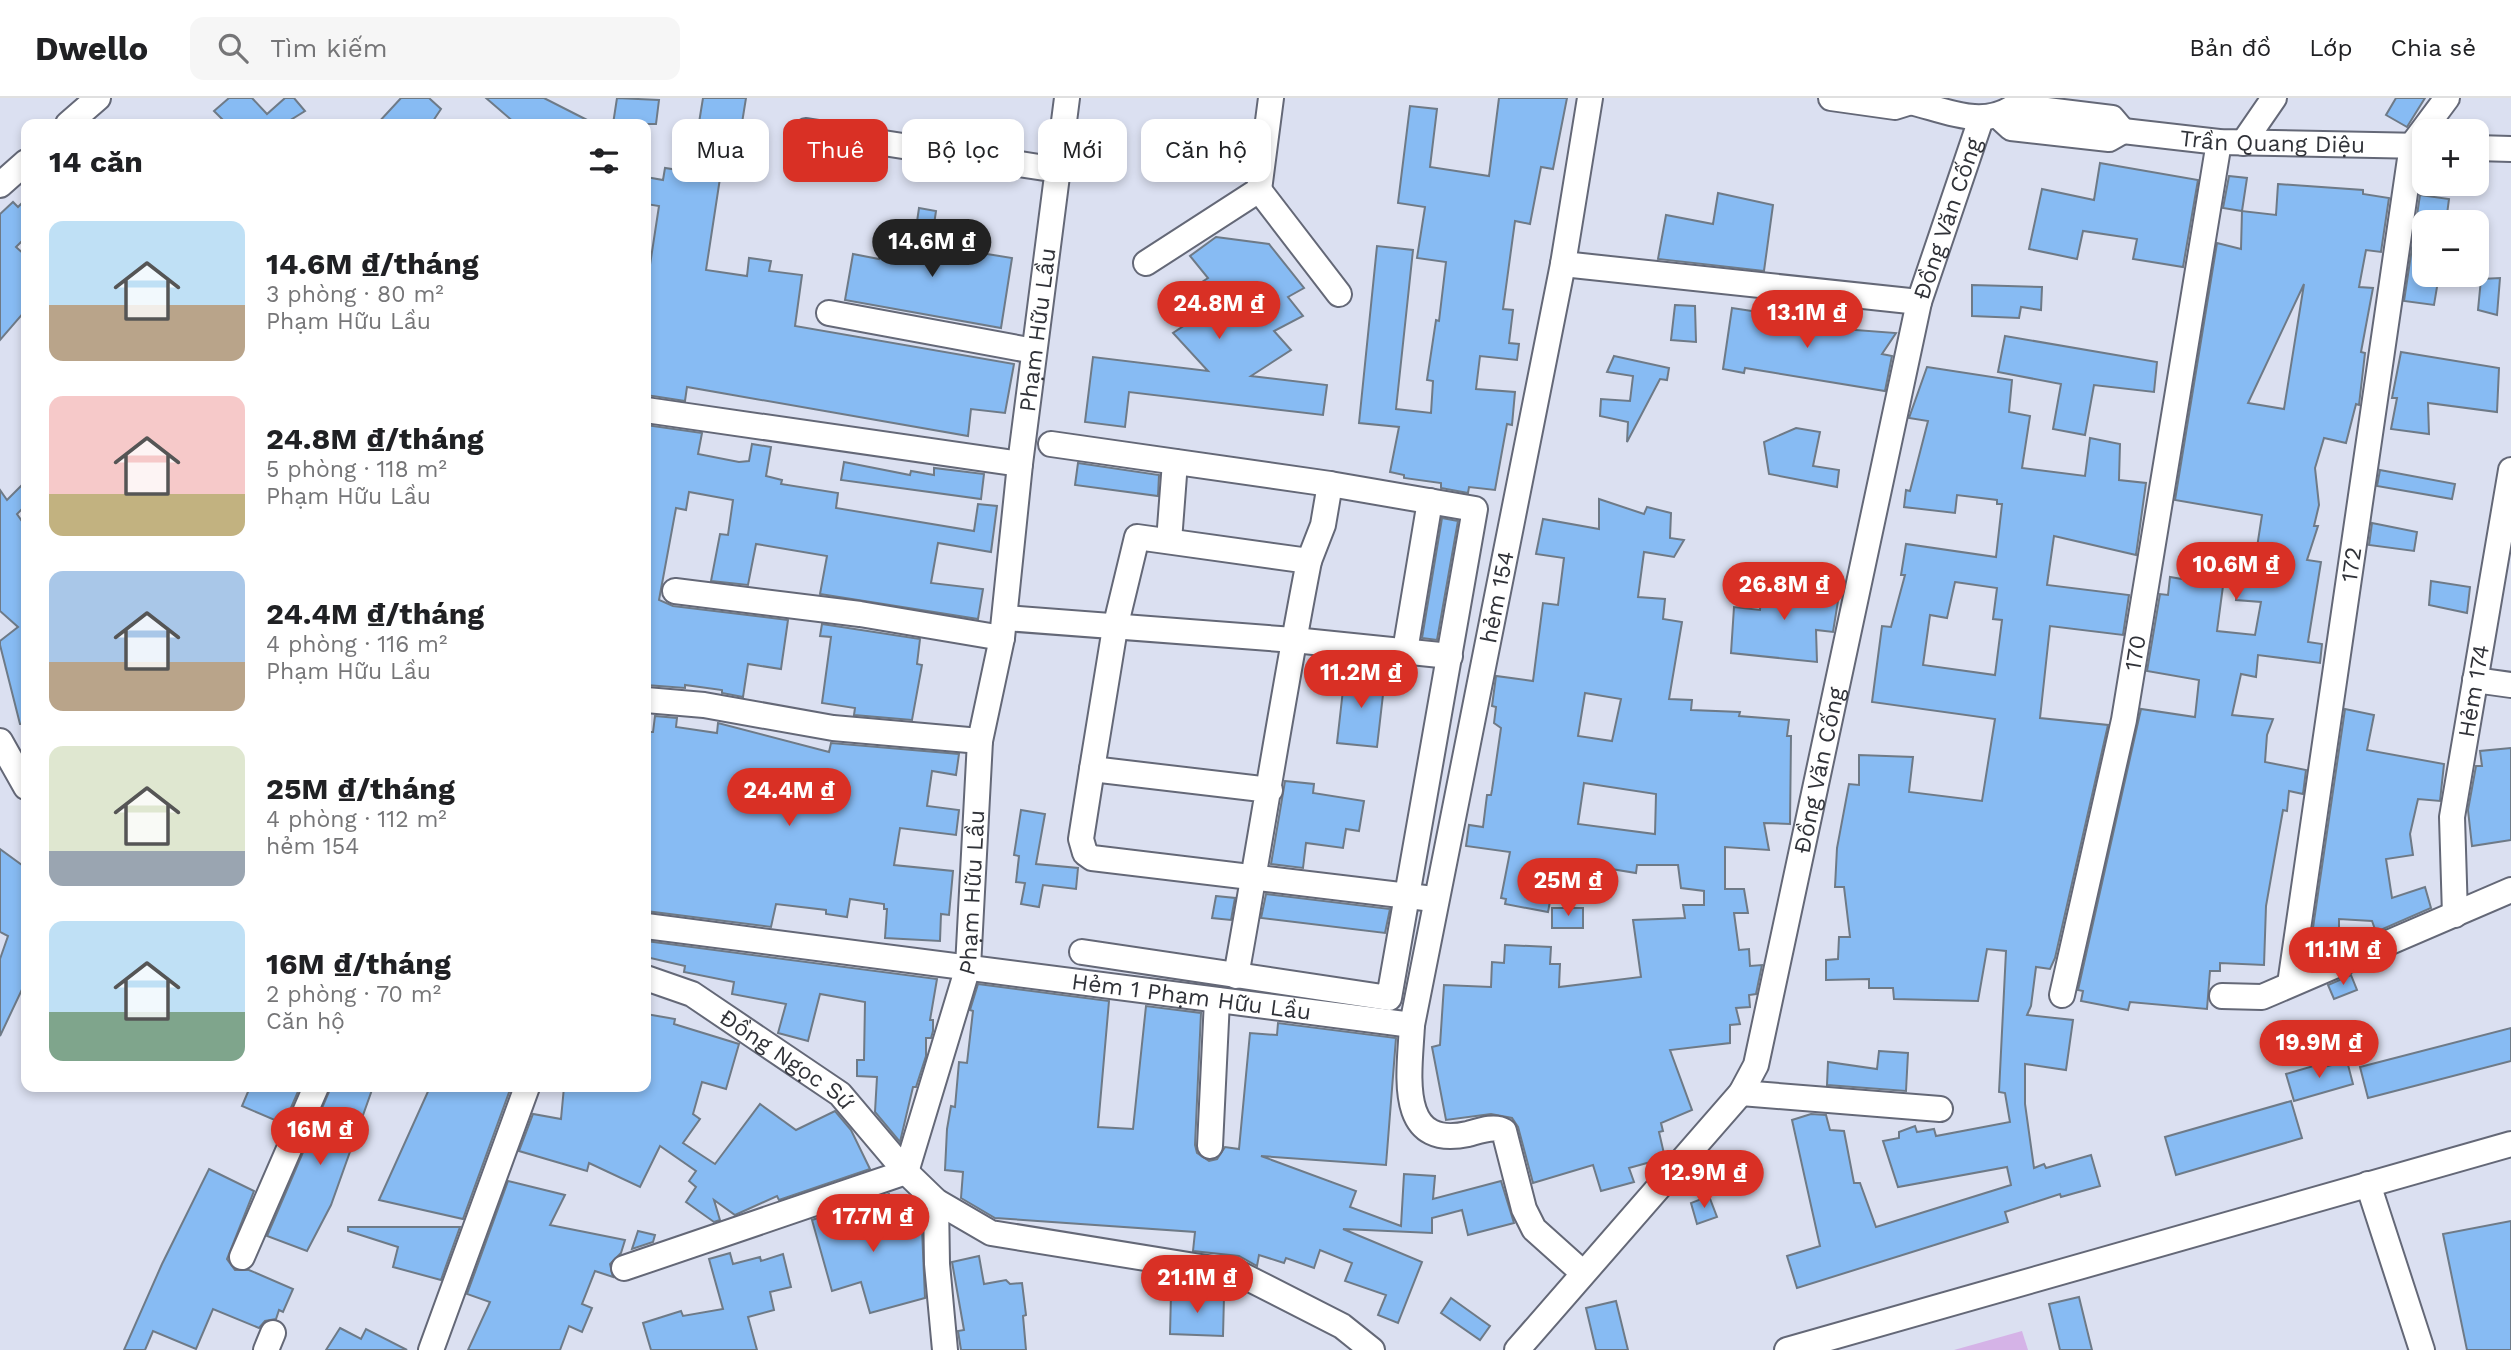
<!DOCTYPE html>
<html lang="vi">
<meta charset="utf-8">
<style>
:root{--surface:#fff;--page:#f6f6f6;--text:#202124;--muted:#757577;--line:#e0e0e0;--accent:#d93025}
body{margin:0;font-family:"Work Sans",sans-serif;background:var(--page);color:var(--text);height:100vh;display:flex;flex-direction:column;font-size:26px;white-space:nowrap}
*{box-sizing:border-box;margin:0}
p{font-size:23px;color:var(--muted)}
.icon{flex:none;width:38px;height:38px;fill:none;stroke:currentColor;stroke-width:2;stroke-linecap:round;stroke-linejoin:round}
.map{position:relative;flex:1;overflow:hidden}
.side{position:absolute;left:21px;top:21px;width:630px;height:973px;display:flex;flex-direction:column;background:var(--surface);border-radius:14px;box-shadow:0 4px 10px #0003}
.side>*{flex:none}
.top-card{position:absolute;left:672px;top:21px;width:665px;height:63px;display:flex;gap:14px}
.fabs{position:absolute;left:2412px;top:21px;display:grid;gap:14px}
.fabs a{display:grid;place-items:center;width:77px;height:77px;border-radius:14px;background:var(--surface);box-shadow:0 4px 10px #0003;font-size:35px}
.price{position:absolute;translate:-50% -60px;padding:0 16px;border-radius:24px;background:var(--accent);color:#fff;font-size:23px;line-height:46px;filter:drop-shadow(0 2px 4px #0008)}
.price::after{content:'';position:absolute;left:50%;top:42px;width:21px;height:16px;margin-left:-10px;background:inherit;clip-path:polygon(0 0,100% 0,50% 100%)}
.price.on{background:#222;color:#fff}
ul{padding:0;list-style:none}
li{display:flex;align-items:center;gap:21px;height:175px;padding:0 28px}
li span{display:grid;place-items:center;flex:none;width:196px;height:140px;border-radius:14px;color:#555}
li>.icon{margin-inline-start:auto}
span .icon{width:84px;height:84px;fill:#fffc;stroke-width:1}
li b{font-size:30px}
h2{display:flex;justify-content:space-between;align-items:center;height:84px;padding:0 28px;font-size:30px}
.pill{padding:0 24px;border-radius:14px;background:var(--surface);box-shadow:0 4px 10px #0003;font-size:24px;line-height:63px}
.pill.on{background:var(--accent);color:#fff}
header{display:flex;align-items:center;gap:42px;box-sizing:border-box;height:98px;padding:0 35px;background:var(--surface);border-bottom:2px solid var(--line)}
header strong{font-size:33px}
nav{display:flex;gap:38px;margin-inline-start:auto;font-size:24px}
.search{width:490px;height:63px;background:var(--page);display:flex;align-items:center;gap:18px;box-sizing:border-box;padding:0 24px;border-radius:14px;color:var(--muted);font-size:26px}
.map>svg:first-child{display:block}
</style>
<header>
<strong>Dwello</strong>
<div class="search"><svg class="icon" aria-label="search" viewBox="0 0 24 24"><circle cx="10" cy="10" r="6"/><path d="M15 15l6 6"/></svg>Tìm kiếm</div>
<nav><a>Bản đồ</a><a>Lớp</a><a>Chia sẻ</a></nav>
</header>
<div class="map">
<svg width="2511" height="1252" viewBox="0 0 2511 1252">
<rect width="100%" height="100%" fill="#dbe0f1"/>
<!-- green -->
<polygon fill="#d5b3e7" points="2022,1233 2028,1252 1954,1252"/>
<!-- building -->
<g fill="#87bbf3" stroke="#6e7a87" stroke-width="2" fill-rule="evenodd">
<polygon points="229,0 252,0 267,16 285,0 294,0 305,13 284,26 227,26 214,13"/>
<polygon points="401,0 429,0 441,11 431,26 377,26"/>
<polygon points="486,0 544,0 595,26 516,26"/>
<polygon points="617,0 659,2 656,26 613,26"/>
<polygon points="703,0 746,0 737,56 724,54 706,172 747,178 749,160 771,163 769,173 802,177 795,228 1014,266 1005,315 971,311 968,338 687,289 685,303 646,297 646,193 659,108 646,106 646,79 663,82 665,70 691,74"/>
<polygon points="1499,0 1567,0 1553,71 1541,69 1530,126 1515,123 1503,211 1513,212 1509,245 1519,246 1517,262 1480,258 1476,291 1515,294 1512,327 1507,326 1495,392 1469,389 1468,395 1441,390 1441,385 1404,380 1404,377 1390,374 1399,329 1359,325 1377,148 1413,152 1396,311 1431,315 1433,283 1427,282 1436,222 1439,223 1446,164 1417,160 1425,109 1398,105 1410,8 1437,11 1430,69 1489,78"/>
<polygon points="2396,0 2425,0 2407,29 2386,17"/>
<polygon points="2100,65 2198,82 2183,169 2133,161 2137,141 2083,133 2077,161 2029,151 2042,91 2094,102"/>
<polygon points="2229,78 2247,80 2242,113 2223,110"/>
<path d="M2278,86L2363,92V96L2389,100L2381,154L2366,152L2359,189L2373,190L2361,254L2365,255L2359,307L2356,306L2346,345L2324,340L2315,370L2319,407L2314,428H2318L2307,462L2321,464L2308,544L2322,546L2320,565L2258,557L2256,579L2241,576L2232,617L2273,621L2267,637L2265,664L2306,672L2303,696L2289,693L2287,713L2283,712L2266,808L2264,867L2220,865V873H2210L2207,911L2130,904L2128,912L2081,903L2083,893L2078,892L2141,611L2195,619L2199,582L2147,573L2160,496L2168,497L2170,479L2223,488L2217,533L2255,537L2261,504L2236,502L2241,454L2256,456L2262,417L2175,402L2217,145L2241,151L2242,113L2276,117ZM2304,186L2284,311L2248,305Z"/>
<polygon points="1718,95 1773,107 1764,173 1658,161 1666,117 1713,126"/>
<polygon points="2420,97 2449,101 2446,124 2424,124 2424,177 2439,177 2434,207 2404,203"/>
<polygon points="26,101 26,139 16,149 26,158 26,212 0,242 0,116 13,104 18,109"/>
<polygon points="919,110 936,113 931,147 1012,160 1001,230 845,202 853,156 879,161 883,141 914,144"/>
<polygon points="1216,139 1269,146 1304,190 1288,199 1303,218 1274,233 1291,252 1251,278 1327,287 1323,317 1129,294 1125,329 1085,324 1093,259 1208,273 1173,235 1191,223 1176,201 1208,180 1190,158"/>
<polygon points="2500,180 2497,217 2478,212 2481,181"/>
<polygon points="1972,187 2042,189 2041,212 2021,209 2019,220 1972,218"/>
<polygon points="1675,207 1695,208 1696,244 1671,242"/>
<polygon points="1732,210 1804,221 1803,228 1896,235 1882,256 1892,258 1885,293 1745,270 1744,275 1723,271"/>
<polygon points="2005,238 2157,264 2154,294 2094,287 2085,337 2053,331 2061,286 1998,274"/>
<polygon points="2401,254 2499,270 2497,314 2428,305 2429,336 2391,331 2397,300 2392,300"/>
<polygon points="1614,258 1669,270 1667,282 1660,281 1627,344 1628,324 1600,318 1601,301 1630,303 1633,278 1607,274"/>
<path d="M1927,269L2012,282L2009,314L2030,318L2022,370L2085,378L2090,340L2120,346L2119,382L2146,385L2136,457L2054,438L2047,487L2129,497L2123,537L2050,528L2040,620L2108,627L2055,860L2050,871L2036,869L2031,908L2027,917L2073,922L2066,972L2025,966V1006L2034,1070L2044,1066L2046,1070L2091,1057L2100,1088L2061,1099L2060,1096L2005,1114L2008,1124L1797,1190L1787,1158L1820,1148L1792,1022L1811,1016L1826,1017L1830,1032L1844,1033L1854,1085H1860L1876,1129L2011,1087L2007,1069L1898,1089L1883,1043L1899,1040V1034L1915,1028L1917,1034L1934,1031L1936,1038L2010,1024L2005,995L1999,994L2006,853L1987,851L1978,903L1894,901L1893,890H1869V881L1826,882V862L1838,861L1839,839H1850L1844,789H1835L1837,750L1849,686L1859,687V657L1913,659L1909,694L1982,703L1995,621L1872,604L1882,528L1891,529L1905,477H1901L1906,446L1996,459L2002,406H1997V402L1957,397L1955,415L1904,409L1906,392L1910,393L1928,323L1909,320ZM1955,484L1997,490L1993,521L2002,522L1995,577L1923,567L1930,517L1947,520Z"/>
<polygon points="646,327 702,335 698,356 739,364 749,363 752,346 771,349 766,378 782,382 781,386 838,395 836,410 974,433 978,406 997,408 991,454 938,445 931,485 983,491 978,521 820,496 827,458 756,446 748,487 711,483 720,436 728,437 733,402 689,394 686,412 676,410 659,502 673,508 788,522 781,571 748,566 743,599 722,595 722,592 685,587 685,590 646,587"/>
<polygon points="1796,330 1820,334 1813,368 1839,372 1837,389 1769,376 1764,344"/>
<polygon points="844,364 910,377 911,373 934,377 934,370 984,376 981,401 841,382"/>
<polygon points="1078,365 1159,377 1158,398 1075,387"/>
<polygon points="2380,372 2455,386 2452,401 2377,388"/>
<polygon points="26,383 26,407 17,416 26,429 26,626 20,626 0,547 0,543 18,529 0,513 0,392 7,402"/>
<path d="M1599,401L1644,416L1647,409L1671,415L1670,440L1684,442L1674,459L1644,454L1638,499L1665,501L1663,521L1682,524L1669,601L1692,602L1691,612L1740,614L1739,618L1789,622L1787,638H1791L1790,726L1764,725L1769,752L1725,749V791H1744L1748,815H1734L1739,852L1749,851L1750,868L1762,867L1756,896L1749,897L1750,909L1736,910L1740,926L1730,927V945L1670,952L1692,1012L1661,1025L1663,1033L1659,1034L1665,1060L1629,1070L1634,1084L1601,1093L1593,1067L1533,1085L1518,1029L1512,1020L1491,1016L1446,1022L1432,949L1440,947L1444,887L1491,889L1492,864L1504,865L1505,847L1551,849L1550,866H1560L1559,889L1641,879L1633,822L1685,820L1683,807H1704V793L1681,790L1678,767H1637L1636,775L1605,770L1604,779L1556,772L1548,814L1505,806L1506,801L1501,800L1510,754L1466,748L1469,727L1483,729L1487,697H1491L1492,692L1501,630L1494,625L1496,609L1492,608L1496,578L1533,583L1543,505L1558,507L1564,460L1536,456L1543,421L1599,431ZM1585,595L1621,601L1612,643L1578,638ZM1584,685L1656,696L1655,736L1578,726Z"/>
<polygon points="1442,420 1458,423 1437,542 1422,540"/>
<polygon points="2372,425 2417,434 2414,453 2369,447"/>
<polygon points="1784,473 1813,476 1811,500 1838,503 1833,534 1816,532 1817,564 1731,555 1734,509 1760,512 1762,490 1782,492"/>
<polygon points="2431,483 2470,489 2467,515 2429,507"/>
<polygon points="822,526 920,541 917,566 922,567 912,622 854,617 855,610 822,605 831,539 820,538"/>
<polygon points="1345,574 1385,579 1377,649 1337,645"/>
<polygon points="2345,611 2374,617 2367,652 2444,666 2440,703 2418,701 2410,736 2413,757 2386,761 2392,800 2425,789 2431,810 2376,834 2372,823 2339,821 2339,850 2321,857 2309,857"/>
<polygon points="655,618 677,620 676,629 717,635 718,625 829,654 831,645 959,656 956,677 932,673 927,708 959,712 956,737 900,730 894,767 953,773 949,817 941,816 940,843 885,840 887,811 884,811 884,806 850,801 847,819 826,816 826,812 776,806 771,829 646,813 646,634 653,634"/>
<polygon points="2511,650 2511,742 2472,748 2468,712 2476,668 2482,668 2480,653"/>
<polygon points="1285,683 1314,686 1313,695 1364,703 1359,733 1346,731 1343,750 1306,745 1303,770 1271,766"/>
<polygon points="1021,712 1045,716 1036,766 1078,770 1076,791 1043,787 1039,809 1021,806 1025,785 1016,784 1019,758 1014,757"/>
<polygon points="0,751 26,770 26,883 0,938 0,861 8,838 0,834"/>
<polygon points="1266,796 1390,811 1385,835 1261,820"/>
<polygon points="1216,798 1235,800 1231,822 1212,820"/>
<rect x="1552" y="810" width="31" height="20"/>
<polygon points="646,843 937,881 930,922 933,922 933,933 931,940 926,940 926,958 916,989 913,989 900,1044 875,1014 877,979 857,978 857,962 864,962 865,904 820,896 808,943 778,935 786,906 732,896 734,884 684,874 685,868 646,859"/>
<polygon points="2351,877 2357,892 2334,901 2328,887"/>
<polygon points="978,886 1109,903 1098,1029 1133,1031 1146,908 1201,915 1195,1047 1197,1055 1209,1063 1217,1061 1225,1049 1239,1051 1250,935 1277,937 1278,925 1396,940 1386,1067 1261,1058 1356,1093 1350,1109 1401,1128 1404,1076 1435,1078 1433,1101 1501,1083 1514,1125 1468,1137 1462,1112 1432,1120 1432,1135 1343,1131 1422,1164 1398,1225 1378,1217 1386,1197 1345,1183 1352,1165 1320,1152 1314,1170 1286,1160 1284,1165 1259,1157 1257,1168 1239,1158 1193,1153 1195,1134 995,1120 961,1100 963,1074 945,1072 947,1031 951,1008 955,1009 959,964 967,965 973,913 970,912"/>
<polygon points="646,916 675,921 674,926 739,946 726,991 702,984 693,1016 700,1021 683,1045 715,1066 760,1006 796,1032 835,1013 851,1032 870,1071 779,1102 777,1098 735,1117 714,1102 720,1122 714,1124 686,1104 696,1089 689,1083 696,1073 660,1048 640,1089 589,1065 587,1073 519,1053 533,1016 561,1021 564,989 646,989"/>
<polygon points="2511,930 2511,963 2368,1000 2360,969"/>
<polygon points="1879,953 1908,955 1906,993 1827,987 1828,964 1877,971"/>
<polygon points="2347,963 2353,986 2294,1003 2286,976 2327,964 2328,968"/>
<polygon points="250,989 300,989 284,1026 242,1008"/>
<polygon points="331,989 373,989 331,1107 307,1153 267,1138"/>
<polygon points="430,989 511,989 463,1121 379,1102"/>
<polygon points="2291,1003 2302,1040 2176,1077 2165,1039"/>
<polygon points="209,1071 254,1093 227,1161 235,1172 249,1172 293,1191 283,1214 279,1212 276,1221 265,1223 259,1230 213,1211 196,1251 153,1233 145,1252 124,1252 162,1166"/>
<polygon points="508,1083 565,1097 550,1127 625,1142 621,1155 610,1166 613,1179 595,1173 582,1206 592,1210 582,1234 569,1228 560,1252 468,1252 490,1204 467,1196"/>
<polygon points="889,1096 904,1135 922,1131 925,1200 870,1215 861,1184 832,1193 812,1122"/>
<polygon points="1709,1098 1717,1119 1697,1126 1691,1105"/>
<polygon points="2511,1123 2511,1252 2467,1252 2443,1136"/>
<polygon points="348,1129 460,1129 441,1182 393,1169 398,1149 348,1133"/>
<polygon points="638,1133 655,1137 653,1144 632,1151"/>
<polygon points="730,1155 733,1166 760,1159 761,1163 783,1156 791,1189 770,1194 774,1212 748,1219 757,1252 651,1252 643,1225 681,1213 683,1218 723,1211 709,1161"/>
<polygon points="979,1158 984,1186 1006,1182 1010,1186 1022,1185 1026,1217 1023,1218 1026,1252 961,1252 958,1233 964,1232 952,1164"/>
<polygon points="1171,1196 1224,1198 1223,1238 1170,1236"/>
<polygon points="2079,1199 2092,1252 2060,1252 2049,1206"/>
<polygon points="1451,1200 1490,1228 1480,1242 1441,1215"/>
<polygon points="1616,1203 1628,1252 1596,1252 1586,1210"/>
<polygon points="340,1230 361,1241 366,1231 407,1252 326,1252"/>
</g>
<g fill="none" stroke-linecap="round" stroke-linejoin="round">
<defs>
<g id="minor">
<polyline points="1831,0 1895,9 1911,4 1907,0"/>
<path d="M1911,4C1947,13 1983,31 2015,8L2112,20L2123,33L2109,41L2011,30L1999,19"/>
<polyline points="68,26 98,0"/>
<polyline points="806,33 1058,72"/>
<path id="s1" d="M2123,33L2219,44L2424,48"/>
<polyline points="2243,45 2274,0"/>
<polyline points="2476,50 2511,51"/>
<polyline points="0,87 26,64"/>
<polyline points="1259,92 1339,196"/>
<polyline points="1146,165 1259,92 1271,0"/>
<polyline points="1563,166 1919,204"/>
<polyline points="829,215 1034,253"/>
<polyline points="646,312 1020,366"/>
<polyline points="1051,346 1330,386 1475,411 1389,900 1082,854"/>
<polyline points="1169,443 1175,364"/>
<polyline points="1309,463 1323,427 1330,386"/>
<polyline points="675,493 860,516 1002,540"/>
<polyline points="1005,520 1294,542 1450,558"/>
<polyline points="1405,553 1430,403"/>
<polyline points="2475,582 2511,587"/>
<polyline points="646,602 704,607 833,630 980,643"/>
<polyline points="0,643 26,689"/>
<polyline points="1092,671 1081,741 1085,755 1092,760 1425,800"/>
<path id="s2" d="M2455,817L2452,719L2511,372"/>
<path id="s3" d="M646,828L1412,927"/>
<path d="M1236,878C1261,740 1282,601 1309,463L1137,439L1115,530L1092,671L1270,692"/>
<path id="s4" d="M646,880L692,896L840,996L906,1074L936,1103L991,1135L1238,1175L1342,1228L1372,1252"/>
<path id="s5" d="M2290,886L2412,47L2447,0"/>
<path id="s6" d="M2062,897L2124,622L2219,44"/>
<polyline points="2222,898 2262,899 2511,792"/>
<polyline points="1741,995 1940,1011"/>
<polyline points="1210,1048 1217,902"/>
<path id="s7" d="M906,1074L968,869L980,643L1002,540L1020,366L1067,0"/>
<polyline points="2368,1086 2422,1252"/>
<polyline points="936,1103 937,1166 945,1252"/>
<polyline points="242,1159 316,989"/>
<polyline points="624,1170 906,1074"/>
<path id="s8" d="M1583,1175L1534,1131L1524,1111L1504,1033C1494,1027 1479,1033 1468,1036C1395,1052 1410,973 1412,927L1563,166L1590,0"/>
<polyline points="266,1252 273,1235"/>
<polyline points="431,1252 527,989"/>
<path id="s9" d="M1517,1252L1741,995L1756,967L1919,204L1981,21"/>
<polyline points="1787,1252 2511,1046"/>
</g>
</defs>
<!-- minor casing -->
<use href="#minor" stroke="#646877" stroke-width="28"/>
<!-- minor -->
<use href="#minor" stroke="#fff" stroke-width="24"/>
</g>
<g text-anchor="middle" stroke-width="5" stroke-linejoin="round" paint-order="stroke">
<!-- street labels -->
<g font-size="23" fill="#303238" stroke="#dbe0f1">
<text dy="8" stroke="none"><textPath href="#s1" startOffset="150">Trần Quang Diệu</textPath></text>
<text dy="8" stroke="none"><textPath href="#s9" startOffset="1241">Đồng Văn Cống</textPath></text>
<text dy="8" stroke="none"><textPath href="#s7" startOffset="856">Phạm Hữu Lầu</textPath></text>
<text dy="8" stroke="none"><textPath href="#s5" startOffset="424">172</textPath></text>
<text dy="8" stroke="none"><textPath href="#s8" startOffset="794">hẻm 154</textPath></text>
<text dy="8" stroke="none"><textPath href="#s6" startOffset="350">170</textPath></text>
<text dy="8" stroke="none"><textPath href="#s2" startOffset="226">Hẻm 174</textPath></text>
<text dy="8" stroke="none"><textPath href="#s9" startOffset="674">Đồng Văn Cống</textPath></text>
<text dy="8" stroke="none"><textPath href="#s7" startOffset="289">Phạm Hữu Lầu</textPath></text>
<text dy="8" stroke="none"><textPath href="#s3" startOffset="550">Hẻm 1 Phạm Hữu Lầu</textPath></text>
<text dy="8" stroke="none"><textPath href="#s4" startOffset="164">Đồng Ngọc Sứ</textPath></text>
</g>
</g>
</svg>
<div class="fabs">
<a>+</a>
<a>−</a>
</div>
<b class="price on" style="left:932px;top:181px">14.6M ₫</b>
<b class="price" style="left:1219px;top:243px">24.8M ₫</b>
<b class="price" style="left:1807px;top:252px">13.1M ₫</b>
<b class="price" style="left:2236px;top:504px">10.6M ₫</b>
<b class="price" style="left:1784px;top:524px">26.8M ₫</b>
<b class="price" style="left:1361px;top:612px">11.2M ₫</b>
<b class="price" style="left:789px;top:730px">24.4M ₫</b>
<b class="price" style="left:1568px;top:820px">25M ₫</b>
<b class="price" style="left:2343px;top:889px">11.1M ₫</b>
<b class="price" style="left:2319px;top:982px">19.9M ₫</b>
<b class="price" style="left:320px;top:1069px">16M ₫</b>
<b class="price" style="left:1704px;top:1112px">12.9M ₫</b>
<b class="price" style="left:873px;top:1156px">17.7M ₫</b>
<b class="price" style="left:1197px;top:1217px">21.1M ₫</b>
<div class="top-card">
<a class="pill">Mua</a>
<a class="pill on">Thuê</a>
<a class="pill">Bộ lọc</a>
<a class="pill">Mới</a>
<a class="pill">Căn hộ</a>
</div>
<section class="side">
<h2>14 căn<svg class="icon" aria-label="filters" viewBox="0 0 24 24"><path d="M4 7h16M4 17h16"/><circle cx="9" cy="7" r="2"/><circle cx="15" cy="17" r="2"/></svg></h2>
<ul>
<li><span style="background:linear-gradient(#bfe0f5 60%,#b9a48a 0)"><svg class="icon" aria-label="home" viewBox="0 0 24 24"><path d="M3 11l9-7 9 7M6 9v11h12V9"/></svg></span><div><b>14.6M ₫/tháng</b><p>3 phòng · 80 m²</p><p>Phạm Hữu Lầu</p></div></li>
<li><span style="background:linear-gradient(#f6c9c9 70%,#c2b280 0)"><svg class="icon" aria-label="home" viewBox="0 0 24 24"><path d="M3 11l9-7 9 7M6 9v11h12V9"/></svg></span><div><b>24.8M ₫/tháng</b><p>5 phòng · 118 m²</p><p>Phạm Hữu Lầu</p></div></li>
<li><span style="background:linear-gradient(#a9c7e8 65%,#b9a48a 0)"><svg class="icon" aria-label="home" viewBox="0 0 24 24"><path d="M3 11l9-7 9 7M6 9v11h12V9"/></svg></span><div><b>24.4M ₫/tháng</b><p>4 phòng · 116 m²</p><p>Phạm Hữu Lầu</p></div></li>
<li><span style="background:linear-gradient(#dfe7d0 75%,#9aa5b1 0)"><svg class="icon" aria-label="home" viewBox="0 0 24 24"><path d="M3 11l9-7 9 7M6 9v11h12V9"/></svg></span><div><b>25M ₫/tháng</b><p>4 phòng · 112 m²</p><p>hẻm 154</p></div></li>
<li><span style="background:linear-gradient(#bfe0f5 65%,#7fa58c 0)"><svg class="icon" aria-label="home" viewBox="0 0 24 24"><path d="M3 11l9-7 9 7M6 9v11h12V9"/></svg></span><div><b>16M ₫/tháng</b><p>2 phòng · 70 m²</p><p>Căn hộ</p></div></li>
</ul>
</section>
</div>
